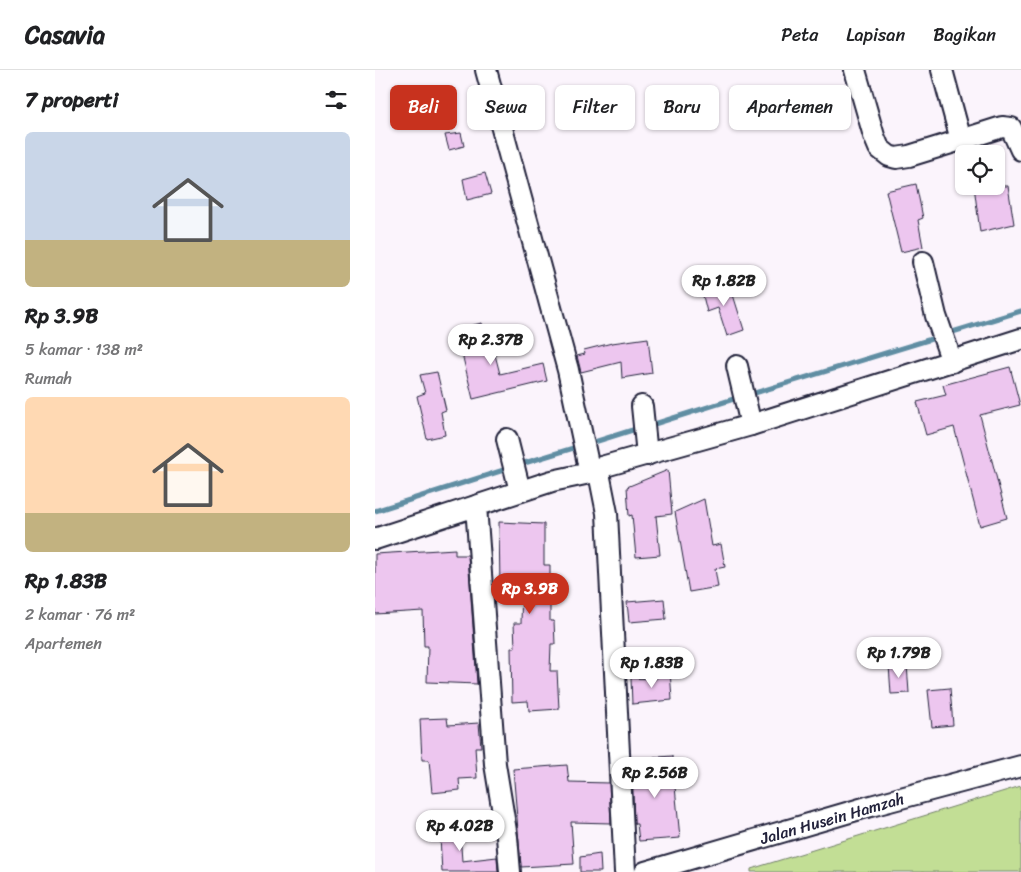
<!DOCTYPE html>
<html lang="id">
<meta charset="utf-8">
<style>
:root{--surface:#fff;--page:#f6f6f6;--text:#202124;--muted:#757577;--line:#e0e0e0;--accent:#c8321e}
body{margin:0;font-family:Sriracha,sans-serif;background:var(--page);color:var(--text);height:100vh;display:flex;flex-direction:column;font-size:19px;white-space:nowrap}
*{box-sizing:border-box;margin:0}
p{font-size:16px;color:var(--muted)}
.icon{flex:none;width:28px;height:28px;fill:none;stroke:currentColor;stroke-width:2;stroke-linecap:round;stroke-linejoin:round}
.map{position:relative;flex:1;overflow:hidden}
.panel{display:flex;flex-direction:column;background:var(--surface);width:375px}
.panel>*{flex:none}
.banner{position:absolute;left:15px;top:15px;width:475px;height:45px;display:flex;gap:10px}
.tools{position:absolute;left:580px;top:75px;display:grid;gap:10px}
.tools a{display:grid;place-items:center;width:50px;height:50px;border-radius:8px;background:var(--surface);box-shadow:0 1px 4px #0004;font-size:25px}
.price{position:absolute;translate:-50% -42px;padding:0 11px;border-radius:18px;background:#fff;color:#222;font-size:16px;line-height:32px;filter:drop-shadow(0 1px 2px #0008)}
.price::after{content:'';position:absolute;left:50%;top:30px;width:15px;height:11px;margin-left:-8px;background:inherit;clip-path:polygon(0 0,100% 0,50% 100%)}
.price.current{background:var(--accent);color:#fff}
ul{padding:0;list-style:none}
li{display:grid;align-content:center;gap:10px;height:265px;padding:0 25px}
li span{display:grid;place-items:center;height:155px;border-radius:8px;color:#555}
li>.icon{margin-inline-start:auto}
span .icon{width:90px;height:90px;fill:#fffc;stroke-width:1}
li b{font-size:21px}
h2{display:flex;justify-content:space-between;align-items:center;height:60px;padding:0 25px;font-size:21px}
.tag{padding:0 18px;border-radius:8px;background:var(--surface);box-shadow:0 1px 4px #0004;font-size:18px;line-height:45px}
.tag.current{background:var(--accent);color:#fff}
header{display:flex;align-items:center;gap:30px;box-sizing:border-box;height:70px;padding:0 25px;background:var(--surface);border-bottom:1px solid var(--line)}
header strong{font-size:24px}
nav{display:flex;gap:28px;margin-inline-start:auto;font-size:18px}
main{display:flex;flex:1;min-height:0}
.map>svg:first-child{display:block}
</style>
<header>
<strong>Casavia</strong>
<nav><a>Peta</a><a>Lapisan</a><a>Bagikan</a></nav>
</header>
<main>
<section class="panel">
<h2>7 properti<svg class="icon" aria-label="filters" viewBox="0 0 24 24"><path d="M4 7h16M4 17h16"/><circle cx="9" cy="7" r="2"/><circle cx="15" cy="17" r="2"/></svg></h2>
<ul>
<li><span style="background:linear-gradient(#c9d6e8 70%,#c2b280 0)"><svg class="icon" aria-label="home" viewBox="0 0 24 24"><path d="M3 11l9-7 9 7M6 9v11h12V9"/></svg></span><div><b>Rp 3.9B</b><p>5 kamar · 138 m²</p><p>Rumah</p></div></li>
<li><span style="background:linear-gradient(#ffd9b3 75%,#c2b280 0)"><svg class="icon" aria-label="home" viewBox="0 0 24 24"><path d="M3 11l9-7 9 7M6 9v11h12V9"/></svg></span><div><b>Rp 1.83B</b><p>2 kamar · 76 m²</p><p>Apartemen</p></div></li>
</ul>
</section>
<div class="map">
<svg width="646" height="802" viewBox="0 0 646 802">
<rect width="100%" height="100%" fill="#fbf4fc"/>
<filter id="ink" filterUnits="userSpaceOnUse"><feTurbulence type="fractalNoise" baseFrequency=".02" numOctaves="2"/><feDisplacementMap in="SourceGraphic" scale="10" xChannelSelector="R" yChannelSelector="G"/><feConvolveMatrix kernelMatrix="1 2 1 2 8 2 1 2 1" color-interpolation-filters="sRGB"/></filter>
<g filter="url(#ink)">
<!-- green -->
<polygon fill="#c2de95" stroke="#728068" points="646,716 646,802 376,802 376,799"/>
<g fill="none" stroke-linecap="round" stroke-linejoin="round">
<!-- stream -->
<g stroke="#608ea3" stroke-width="5">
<polyline points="571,264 646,241"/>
<polyline points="373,325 563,267"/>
<polyline points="273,356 365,327"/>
<polyline points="213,374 264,358"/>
<polyline points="143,395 205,376"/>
<polyline points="0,441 135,398"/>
</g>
</g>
<!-- building -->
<g fill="#edc6ef" stroke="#22223b">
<polygon points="86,63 89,76 74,80 70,65"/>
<polygon points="110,103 116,124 92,130 88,109"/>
<polygon points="541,114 548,148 543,150 548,177 526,182 511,121"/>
<polygon points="599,116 633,116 639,154 605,162"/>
<polygon points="354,212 369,260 352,266 343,238 332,242 327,222"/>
<polygon points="107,253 113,278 118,277 125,304 168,294 172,311 98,329 81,259"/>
<polygon points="273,268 277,303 247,308 246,292 206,302 202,286 210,284 209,280 237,273"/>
<polygon points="635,297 645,335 605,345 632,448 605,456 579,357 551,365 542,332 571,325 568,315"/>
<polygon points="62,302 71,340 66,342 70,365 52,369 42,326 50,323 45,305"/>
<polygon points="293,400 297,444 281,446 285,485 261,487 257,445 254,446 252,417"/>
<polygon points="329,429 337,476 346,474 350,497 340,499 343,517 314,522 300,442"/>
<polygon points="124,452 169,454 169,495 175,495 175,551 179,551 180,574 176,574 175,601 182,601 184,639 154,641 153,631 137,632 136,578 140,578 139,553 146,553 147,517 125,517"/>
<polygon points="80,479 80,485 93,485 102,614 52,612 53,576 49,576 48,541 0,544 0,484"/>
<polygon points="289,529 291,549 254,552 252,532"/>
<polygon points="532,594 534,623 516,624 514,595"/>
<polygon points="295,600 297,630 257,634 256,608 281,609 282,601"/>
<polygon points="575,618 578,655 557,657 553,620"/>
<polygon points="72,648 73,655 104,653 106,677 100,677 102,708 84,709 85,720 57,723 54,690 47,690 45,649"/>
<polygon points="297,686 305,768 264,771 262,754 259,754 257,689"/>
<polygon points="192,695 194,712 234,713 236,753 196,752 199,794 146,797 138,699"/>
<polygon points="84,749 87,791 122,787 123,802 67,802 64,750"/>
<polygon points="225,784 226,802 205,802 205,787"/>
</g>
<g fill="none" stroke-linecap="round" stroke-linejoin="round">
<defs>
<g id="minor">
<polyline points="111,0 193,300 215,403"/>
<polyline points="480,0 499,66 504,78 514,86 521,88 534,86 586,70"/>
<polyline points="567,0 586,70 627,57 636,58 646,80"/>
<polyline points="548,192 561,246 577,292"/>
<polyline points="362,296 376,355"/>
<polyline points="267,336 272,385"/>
<polyline points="132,369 145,421"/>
<polyline points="223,398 232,443 250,802"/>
<polyline points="101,436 120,694 132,767 135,802"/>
<polyline points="0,469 177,411 215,403 223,398 376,355 646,269"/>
<polyline points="270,802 492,737 646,696"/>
</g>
</defs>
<!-- minor casing -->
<use href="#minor" stroke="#22223b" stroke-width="24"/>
<!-- minor -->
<use href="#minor" stroke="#fff" stroke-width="20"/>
</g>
</g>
<g text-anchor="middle" stroke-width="4.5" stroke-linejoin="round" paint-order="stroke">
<!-- street labels -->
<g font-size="16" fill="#22223b" stroke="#fff">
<text transform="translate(457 748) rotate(-16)" y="6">Jalan Husein Hamzah</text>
</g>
</g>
</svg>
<div class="tools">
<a><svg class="icon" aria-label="locate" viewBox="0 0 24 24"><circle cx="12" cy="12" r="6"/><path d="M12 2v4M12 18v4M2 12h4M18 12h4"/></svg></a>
</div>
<b class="price" style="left:349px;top:237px">Rp 1.82B</b>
<b class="price" style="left:116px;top:296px">Rp 2.37B</b>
<b class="price current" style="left:155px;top:545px">Rp 3.9B</b>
<b class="price" style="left:524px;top:609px">Rp 1.79B</b>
<b class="price" style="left:277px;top:619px">Rp 1.83B</b>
<b class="price" style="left:280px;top:729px">Rp 2.56B</b>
<b class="price" style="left:85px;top:782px">Rp 4.02B</b>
<div class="banner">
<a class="tag current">Beli</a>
<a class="tag">Sewa</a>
<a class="tag">Filter</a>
<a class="tag">Baru</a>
<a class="tag">Apartemen</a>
</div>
</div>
</main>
